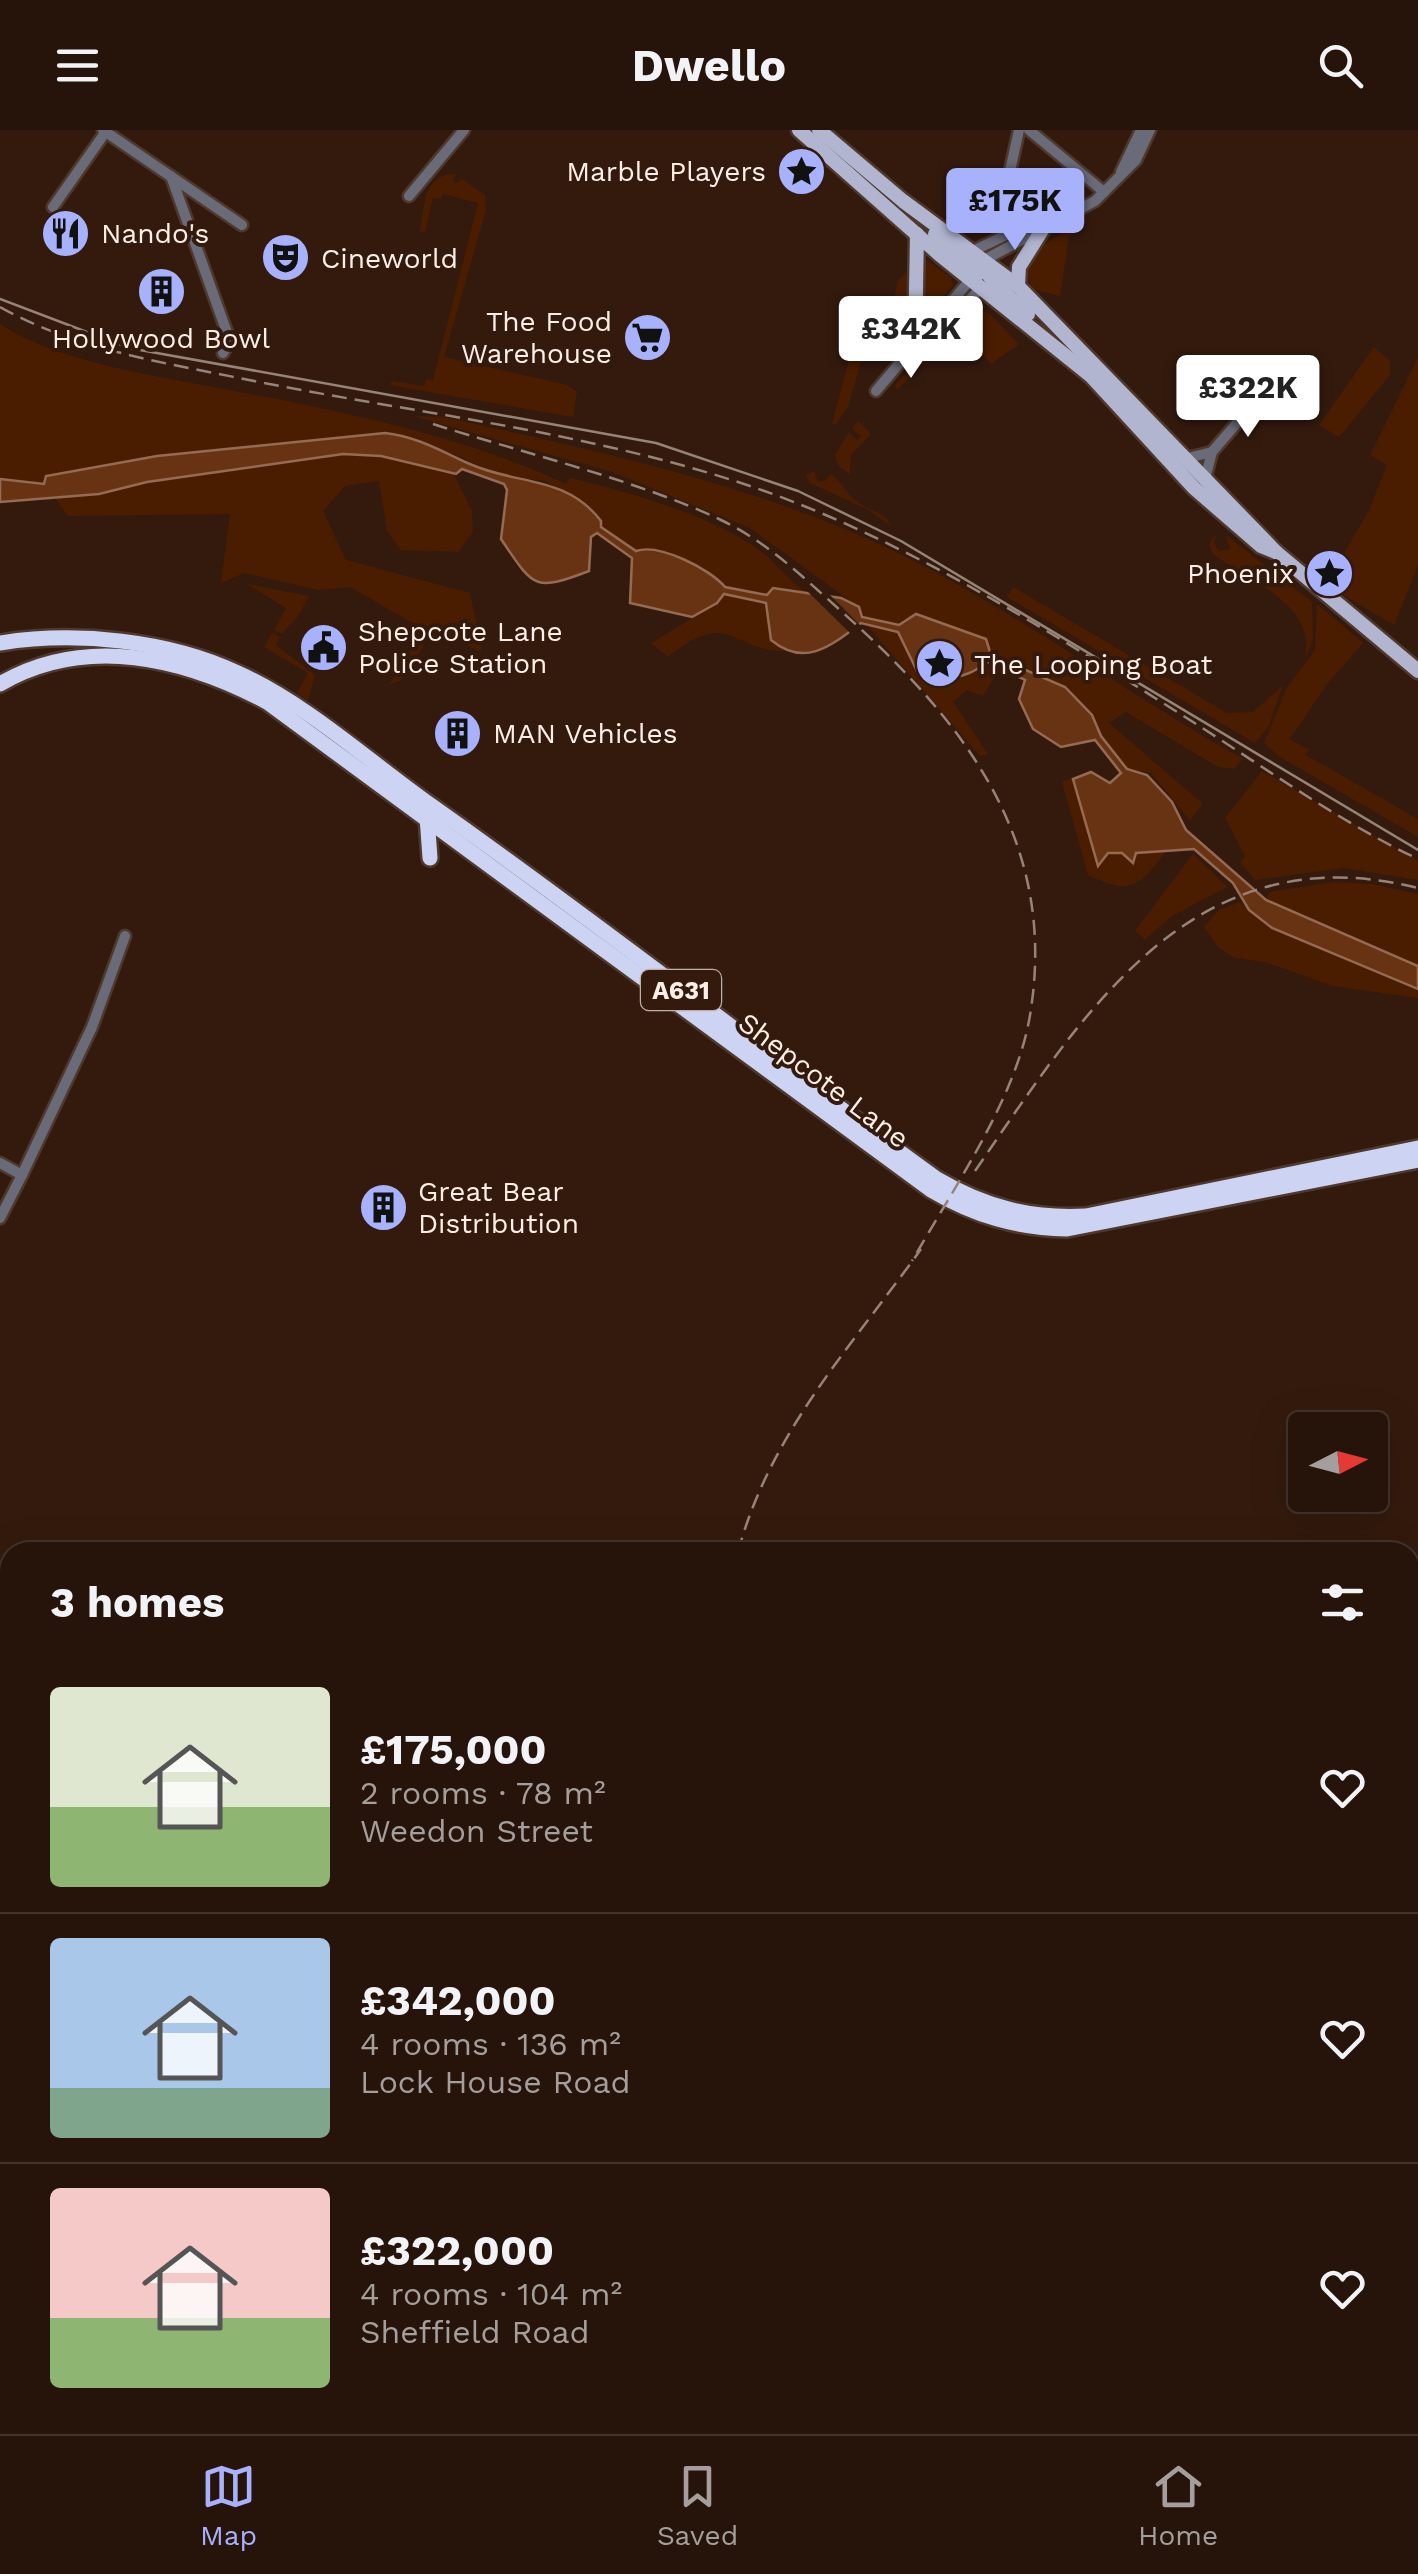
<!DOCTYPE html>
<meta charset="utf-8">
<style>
:root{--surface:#26140a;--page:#2e1d13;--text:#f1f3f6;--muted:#a49e9c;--line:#42332b;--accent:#a7b1fc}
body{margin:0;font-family:"Work Sans",sans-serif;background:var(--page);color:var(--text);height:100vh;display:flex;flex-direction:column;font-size:38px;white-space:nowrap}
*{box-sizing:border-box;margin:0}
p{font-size:32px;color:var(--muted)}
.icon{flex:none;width:55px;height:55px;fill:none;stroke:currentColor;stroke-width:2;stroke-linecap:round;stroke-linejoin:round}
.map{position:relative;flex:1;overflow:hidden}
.panel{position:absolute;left:0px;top:1412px;width:1420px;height:892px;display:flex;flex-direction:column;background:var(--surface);border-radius:30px 30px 0 0;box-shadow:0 10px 40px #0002,0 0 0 2px var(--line)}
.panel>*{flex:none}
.needle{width:65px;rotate:84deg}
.controls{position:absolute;left:1288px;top:1282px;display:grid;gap:20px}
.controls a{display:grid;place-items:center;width:100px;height:100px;border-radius:10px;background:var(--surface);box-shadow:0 10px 40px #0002,0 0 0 2px var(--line);font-size:50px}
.price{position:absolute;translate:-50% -85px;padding:0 22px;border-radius:10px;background:#fff;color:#222;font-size:32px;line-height:65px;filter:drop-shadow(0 2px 5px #0008)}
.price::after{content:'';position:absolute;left:50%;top:60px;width:30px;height:22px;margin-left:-15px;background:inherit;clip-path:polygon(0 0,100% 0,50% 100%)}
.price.active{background:var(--accent);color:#111}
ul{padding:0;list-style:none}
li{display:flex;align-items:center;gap:30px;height:250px;padding:0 50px}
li+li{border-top:2px solid var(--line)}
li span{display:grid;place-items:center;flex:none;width:280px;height:200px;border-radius:10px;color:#555}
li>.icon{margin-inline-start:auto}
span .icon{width:120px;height:120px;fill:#fffc;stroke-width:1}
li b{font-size:42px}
h2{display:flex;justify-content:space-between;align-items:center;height:120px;padding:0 50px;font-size:42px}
header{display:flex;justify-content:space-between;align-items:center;height:130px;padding:0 50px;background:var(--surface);font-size:45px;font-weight:700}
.menu{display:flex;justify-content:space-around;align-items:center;height:140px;border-top:2px solid var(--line);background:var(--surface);font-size:28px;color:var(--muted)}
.menu a{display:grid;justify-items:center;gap:5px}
.menu .active{color:var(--accent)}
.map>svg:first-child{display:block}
</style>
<header><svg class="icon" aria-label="menu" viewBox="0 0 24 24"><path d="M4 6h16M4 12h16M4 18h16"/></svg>Dwello<svg class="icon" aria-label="search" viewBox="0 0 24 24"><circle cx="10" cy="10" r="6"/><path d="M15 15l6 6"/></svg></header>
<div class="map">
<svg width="1418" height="2304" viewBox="0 0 1418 2304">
<rect width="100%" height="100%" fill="#331a0d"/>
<!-- green -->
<g fill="#4a1d01">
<path d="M1004,42L1015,47L1008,65L1038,64L1074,53L1076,69C1046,91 980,115 947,94L984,75Z"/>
<path d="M457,44L452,49L456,53L462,49L485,65L486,80L444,227L567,255L577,262L573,287L390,255L391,251L424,256L426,249L433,250L478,73L443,64L441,69L433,68L425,102H420C425,73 422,44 457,44Z"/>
<polygon points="1088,88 1069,107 1060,166 1032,159 1025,141 1039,117"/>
<polygon points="924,128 951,148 953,155 924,190"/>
<polygon points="906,142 906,202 890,229 882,216 898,151"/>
<polygon points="972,176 990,184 1019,214 991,234 958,201 897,260 895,255"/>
<path d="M0,194C60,234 164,247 235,261C345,282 465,306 566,354L570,348C631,363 697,381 751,414C773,428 788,450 809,465L773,458L767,465L725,457L641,418L636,421L601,397V391L583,373L545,351L498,344L444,320L385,303L154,329L45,354L0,349Z"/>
<polygon points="1374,217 1390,231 1390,245 1339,307 1319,295"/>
<polygon points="852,218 861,232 848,277 836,294 832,294"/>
<polygon points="1418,228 1418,436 1394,495 1326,455 1369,380 1387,335 1370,325"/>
<path d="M413,286L443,287C603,322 765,356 912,430C1027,489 1131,566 1243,629L1234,639L1218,637L1126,582L1109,593L1203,674L1190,690L1151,643L1128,639L1100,605L1092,586L1065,557L991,525L989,517L862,487L856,475L750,398L718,385L612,342Z"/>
<polygon points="858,291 871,304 851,325 850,345 838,335 835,325 849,302 857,310 861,307 852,298"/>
<polygon points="343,324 381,326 453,343 472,381 473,402 458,422 401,420 387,401 379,351 345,356 323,381 346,430 470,463 482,522 434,500 401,550 389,555 423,499 350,457 318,460 244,443 221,453 230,384 68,386 53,365 99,364 147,352"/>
<path d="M814,341L818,352L825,351L830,344C844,353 845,363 859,373C871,382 887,383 891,396L867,379L810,353L806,346Z"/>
<path d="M1216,403L1214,413L1219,421L1230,419L1226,405L1312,472L1313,510L1304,530C1320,477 1249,450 1213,424L1209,414Z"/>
<polygon points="247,454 309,466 299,485 282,504 274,500 286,478"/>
<polygon points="1013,457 1227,583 1253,582 1283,555 1269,596 1255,613 1007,467"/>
<path d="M724,463L766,473L771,510L784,521C731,521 730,477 668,527L651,513L717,473Z"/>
<polygon points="1317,474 1363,513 1327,554 1290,609 1309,620 1306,625 1418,689 1418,707 1280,627 1264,613 1286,559 1315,520"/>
<path d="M867,495L898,502L917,541C942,545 967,555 985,533L995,546L983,566L967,560L953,572L988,624L980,626Z"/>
<polygon points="272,503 280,507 276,515 315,545 308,570 297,563 308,543 264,517"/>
<polygon points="1262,641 1418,731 1418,750 1344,738 1255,750 1240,732 1245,726 1225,688"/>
<path d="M1074,647L1098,734L1107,723H1122L1133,732L1136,723L1167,720C1138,757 1132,766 1088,745L1062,652Z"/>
<polygon points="1193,724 1227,757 1172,786 1145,809 1135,801"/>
<polygon points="1334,752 1372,754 1418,764 1418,836 1266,770 1269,762"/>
<polygon points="1240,772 1272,798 1418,859 1418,868 1333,856 1265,832 1235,828 1219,818 1204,797 1219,780"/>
<polygon points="1418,2190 1418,2304 1385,2304 1386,2295 1410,2295 1410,2195"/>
<polygon points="562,2295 743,2295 755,2304 561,2304"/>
<polygon points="1040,2295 1356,2295 1355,2304 1033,2304"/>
</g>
<!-- water -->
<path fill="#683313" stroke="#956b53" stroke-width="2.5" d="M385,303C416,306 445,323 470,334C516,355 566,345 601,391V397L636,421C659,413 710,439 725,457L767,465L773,458L841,468L859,477L862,487L899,495L916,484L986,509L991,525L1065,557L1092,585L1101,606L1127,639L1147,645L1172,672L1186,700L1266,770L1418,836V859L1272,798L1249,780L1233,753L1194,719L1136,723L1133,733L1122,723H1108L1098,736L1073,649L1091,642L1110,653L1121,643L1095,610L1061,617L1033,599L1019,569L1025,550L988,532C964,550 947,551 917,541L898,502L861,493C831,516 805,538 771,510L766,473L724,464L717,473L692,487L630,473L632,428L597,403L591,407L589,441C534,462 534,458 501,409L507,360L504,354L462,339L456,344L381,326L343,324L147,352L99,364L0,372V349L44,354L46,346L157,326Z"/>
<!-- pier -->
<polygon fill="#331a0d" points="804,458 826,461 864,499 851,504"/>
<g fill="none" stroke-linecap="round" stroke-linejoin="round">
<defs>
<g id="minor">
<polyline points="103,0 242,95"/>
<polyline points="1029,0 1104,62"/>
<polyline points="1010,41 1019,0"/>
<polyline points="1121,42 1141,0"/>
<polyline points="171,46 230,211 223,223"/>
<polyline points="409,66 464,0"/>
<polyline points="53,77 107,0"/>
<polyline points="975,120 1006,105 1038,99"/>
<polyline points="986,129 1095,71 1136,30 1150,0"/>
<polyline points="924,207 940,200 981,158"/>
<polyline points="876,261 970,150"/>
<polyline points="1212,322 1255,272"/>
<polyline points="1184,329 1212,322 1205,349"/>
<polyline points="0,1033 22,1045 92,897 125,806"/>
<polyline points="0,1088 22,1045"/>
<polyline points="1410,1462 1418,1454"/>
<polyline points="1008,2304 1016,2295"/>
</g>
<g id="major">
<polyline points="799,0 940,125 1091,246 1194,358 1261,416 1276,422"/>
<polyline points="819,0 903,71 1018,156 1276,422 1418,541"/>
<polyline points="935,104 978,144"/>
<polyline points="976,126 994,153 1028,184"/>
<polyline points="1018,156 1019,137 1044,97"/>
<polyline points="915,216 917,104"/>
<polyline points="1410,2059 1418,2024"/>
<polyline points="1370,2304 1370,2295"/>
</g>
<g id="highway">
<path d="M0,513C76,501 168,510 238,543C306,574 365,628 425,671C599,793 765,925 937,1049C985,1077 1030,1089 1086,1086L1418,1018"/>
<path d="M0,554C86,504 184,528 267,572L931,1060C975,1086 1017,1098 1067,1099L1418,1030"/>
<polyline points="427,687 430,728"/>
<polyline points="1410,1600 1418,1592"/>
<polyline points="1410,1617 1418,1610"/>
<polyline points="1410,1638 1418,1630"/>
<polyline points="1410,1654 1418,1648"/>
<polyline points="814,2304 820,2295"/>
<polyline points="838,2304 844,2295"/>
</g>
</defs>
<!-- minor casing -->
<use href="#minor" stroke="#4f382c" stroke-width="15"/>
<!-- major casing -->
<use href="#major" stroke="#4f382c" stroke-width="19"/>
<!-- highway casing -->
<use href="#highway" stroke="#4f382c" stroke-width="20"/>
<!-- minor -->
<use href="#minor" stroke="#696b78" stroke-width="10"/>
<!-- major -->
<use href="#major" stroke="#b1b5d0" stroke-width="14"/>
<!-- highway -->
<use href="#highway" stroke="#cdd3f3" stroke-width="15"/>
<!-- tram -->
<polyline stroke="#978479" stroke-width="2.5" points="0,169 129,218 656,313 798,361 901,411 1418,720"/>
<!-- rail -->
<g stroke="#978479" stroke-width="2.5" stroke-dasharray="15 8" stroke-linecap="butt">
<path d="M0,177C75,219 160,232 244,249C412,283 587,301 750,356C904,408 1057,506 1193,592C1267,639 1340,692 1418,729"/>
<path d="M433,294C523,323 637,350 721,390C767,412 803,447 841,481C963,590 1059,711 1030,885C1017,967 953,1059 912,1131"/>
<path d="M975,1041C1085,881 1193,702 1418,758"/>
<path d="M738,1422C770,1303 851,1217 921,1119"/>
<polyline points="0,2155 10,2160"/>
<polyline points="150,2295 151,2304"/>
<polyline points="226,2304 231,2295"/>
<polyline points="527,2304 530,2295"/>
<polyline points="550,2304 551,2295"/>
<polyline points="722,2304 730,2295"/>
</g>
</g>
<!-- icons -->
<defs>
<symbol id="sight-disc" viewBox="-11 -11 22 22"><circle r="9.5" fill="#a7b1fc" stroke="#331a0d"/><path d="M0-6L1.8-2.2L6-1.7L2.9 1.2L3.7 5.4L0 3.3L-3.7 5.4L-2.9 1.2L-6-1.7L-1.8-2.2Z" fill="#111"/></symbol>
<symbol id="restaurant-disc" viewBox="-11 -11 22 22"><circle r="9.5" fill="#a7b1fc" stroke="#331a0d"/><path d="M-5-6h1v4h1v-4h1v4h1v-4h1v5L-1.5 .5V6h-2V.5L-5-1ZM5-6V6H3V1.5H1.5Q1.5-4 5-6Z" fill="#111"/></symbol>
<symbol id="theatre-disc" viewBox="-11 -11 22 22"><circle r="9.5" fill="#a7b1fc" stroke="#331a0d"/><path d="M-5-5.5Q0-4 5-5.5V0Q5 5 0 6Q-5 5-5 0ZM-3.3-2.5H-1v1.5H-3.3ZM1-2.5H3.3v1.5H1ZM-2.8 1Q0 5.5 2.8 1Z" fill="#111"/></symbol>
<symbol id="building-disc" viewBox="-11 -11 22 22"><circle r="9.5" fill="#a7b1fc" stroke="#331a0d"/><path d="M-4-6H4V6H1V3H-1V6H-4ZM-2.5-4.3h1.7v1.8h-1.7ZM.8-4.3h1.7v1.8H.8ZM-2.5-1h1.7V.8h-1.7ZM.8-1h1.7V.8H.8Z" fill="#111"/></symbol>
<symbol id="supermarket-disc" viewBox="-11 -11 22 22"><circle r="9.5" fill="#a7b1fc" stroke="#331a0d"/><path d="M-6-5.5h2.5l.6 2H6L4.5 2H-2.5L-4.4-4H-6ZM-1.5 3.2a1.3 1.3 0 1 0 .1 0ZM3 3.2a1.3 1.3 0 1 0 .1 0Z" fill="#111"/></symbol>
<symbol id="civic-disc" viewBox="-11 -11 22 22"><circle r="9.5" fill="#a7b1fc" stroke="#331a0d"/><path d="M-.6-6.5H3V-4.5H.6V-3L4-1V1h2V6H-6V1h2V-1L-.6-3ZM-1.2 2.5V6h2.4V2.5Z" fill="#111"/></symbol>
</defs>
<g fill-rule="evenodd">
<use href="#sight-disc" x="774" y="14" width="55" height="55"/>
<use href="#restaurant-disc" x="38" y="76" width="55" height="55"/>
<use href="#theatre-disc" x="258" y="100" width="55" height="55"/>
<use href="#building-disc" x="134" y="134" width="55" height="55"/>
<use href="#supermarket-disc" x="620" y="180" width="55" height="55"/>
<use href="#sight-disc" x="1302" y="416" width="55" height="55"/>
<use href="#civic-disc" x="296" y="490" width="55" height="55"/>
<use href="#sight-disc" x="912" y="506" width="55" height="55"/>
<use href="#building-disc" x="430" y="576" width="55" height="55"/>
<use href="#building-disc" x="356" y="1050" width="55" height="55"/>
</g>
<g text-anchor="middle" stroke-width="8" stroke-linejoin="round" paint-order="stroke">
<!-- shield labels -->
<rect fill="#331a0d" stroke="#c0afa6" stroke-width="2.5" x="641" y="840" width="80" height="40" rx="8"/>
<g font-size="25" font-weight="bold" fill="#fdefe8">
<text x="681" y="869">A631</text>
</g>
<!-- poi labels -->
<g font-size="28" fill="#fdefe8" stroke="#331a0d" text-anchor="start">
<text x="766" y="51" text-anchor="end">Marble Players</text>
<text x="101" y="113">Nando's</text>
<text x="321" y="138">Cineworld</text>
<text x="612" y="201" text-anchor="end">The Food<tspan x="612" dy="32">Warehouse</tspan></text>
<text x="161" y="218" text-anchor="middle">Hollywood Bowl</text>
<text x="1294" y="453" text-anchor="end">Phoenix</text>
<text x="358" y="511">Shepcote Lane<tspan x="358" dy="32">Police Station</tspan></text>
<text x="974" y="544">The Looping Boat</text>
<text x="493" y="613">MAN Vehicles</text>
<text x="418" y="1071">Great Bear<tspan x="418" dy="32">Distribution</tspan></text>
</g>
<!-- street labels -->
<g font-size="28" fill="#fdefe8" stroke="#331a0d">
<text transform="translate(824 950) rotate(37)" y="10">Shepcote Lane</text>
</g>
</g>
</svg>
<div class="controls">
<a><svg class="needle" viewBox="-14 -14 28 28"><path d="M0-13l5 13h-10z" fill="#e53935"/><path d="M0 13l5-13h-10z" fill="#a49e9c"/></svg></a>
</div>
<b class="price active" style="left:1015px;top:123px">£175K</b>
<b class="price" style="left:911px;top:251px">£342K</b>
<b class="price" style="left:1248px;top:310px">£322K</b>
<section class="panel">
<h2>3 homes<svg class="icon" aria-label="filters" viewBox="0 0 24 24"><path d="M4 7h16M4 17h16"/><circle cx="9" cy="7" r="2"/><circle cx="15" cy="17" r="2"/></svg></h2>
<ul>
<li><span style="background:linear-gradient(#dfe7d0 60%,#8fb573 0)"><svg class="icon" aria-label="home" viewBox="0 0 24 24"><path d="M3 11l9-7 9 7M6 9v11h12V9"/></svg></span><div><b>£175,000</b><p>2 rooms · 78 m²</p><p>Weedon Street</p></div><svg class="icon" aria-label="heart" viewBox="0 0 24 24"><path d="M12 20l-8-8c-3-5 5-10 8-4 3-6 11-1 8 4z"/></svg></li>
<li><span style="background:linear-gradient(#a9c7e8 75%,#7fa58c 0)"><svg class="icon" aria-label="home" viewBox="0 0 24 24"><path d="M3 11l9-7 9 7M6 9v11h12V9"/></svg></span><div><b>£342,000</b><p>4 rooms · 136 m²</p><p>Lock House Road</p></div><svg class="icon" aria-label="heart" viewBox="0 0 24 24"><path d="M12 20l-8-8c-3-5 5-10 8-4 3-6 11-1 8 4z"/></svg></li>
<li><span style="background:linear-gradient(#f6c9c9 65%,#8fb573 0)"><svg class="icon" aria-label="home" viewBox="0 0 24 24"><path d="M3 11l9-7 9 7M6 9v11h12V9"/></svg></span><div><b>£322,000</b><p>4 rooms · 104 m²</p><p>Sheffield Road</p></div><svg class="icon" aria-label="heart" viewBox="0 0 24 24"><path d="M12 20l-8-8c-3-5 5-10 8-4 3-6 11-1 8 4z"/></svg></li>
</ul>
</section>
</div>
<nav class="menu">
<a class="active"><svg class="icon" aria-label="map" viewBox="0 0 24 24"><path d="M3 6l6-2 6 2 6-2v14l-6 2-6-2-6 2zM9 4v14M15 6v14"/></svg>Map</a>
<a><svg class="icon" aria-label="saved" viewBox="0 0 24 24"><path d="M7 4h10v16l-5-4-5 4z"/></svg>Saved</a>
<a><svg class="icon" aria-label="home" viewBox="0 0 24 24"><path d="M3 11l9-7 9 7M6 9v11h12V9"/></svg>Home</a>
</nav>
